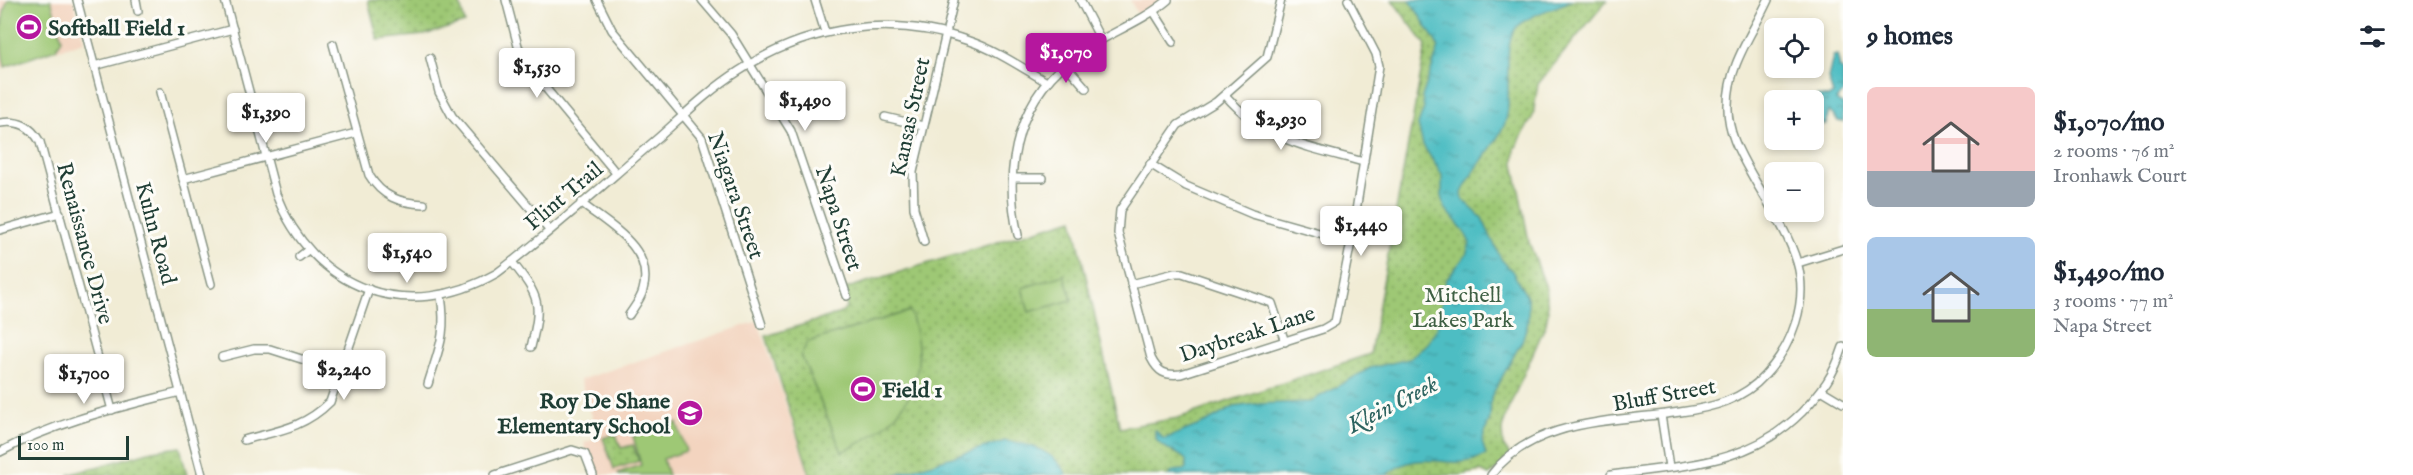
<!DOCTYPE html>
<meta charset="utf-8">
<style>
:root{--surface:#fff;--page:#f2f2f3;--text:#1f2937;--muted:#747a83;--accent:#b5179e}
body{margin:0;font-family:"IM FELL English",serif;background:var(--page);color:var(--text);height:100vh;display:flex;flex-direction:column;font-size:22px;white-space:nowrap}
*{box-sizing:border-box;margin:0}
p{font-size:20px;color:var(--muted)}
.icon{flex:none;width:33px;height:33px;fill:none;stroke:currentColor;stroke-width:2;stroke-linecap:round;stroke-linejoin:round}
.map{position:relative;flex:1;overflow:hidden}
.sheet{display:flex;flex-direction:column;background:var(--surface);width:570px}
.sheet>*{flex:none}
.buttons{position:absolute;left:1764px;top:18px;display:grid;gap:12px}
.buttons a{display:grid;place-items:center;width:60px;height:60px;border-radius:9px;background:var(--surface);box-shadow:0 3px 9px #0003;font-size:30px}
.scale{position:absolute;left:18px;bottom:15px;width:111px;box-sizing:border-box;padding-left:6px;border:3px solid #1f3d34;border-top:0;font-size:16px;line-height:21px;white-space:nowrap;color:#1f3d34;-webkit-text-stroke:4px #fdfcf7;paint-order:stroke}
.price{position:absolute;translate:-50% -51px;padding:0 14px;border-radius:6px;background:#fff;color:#222;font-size:20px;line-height:39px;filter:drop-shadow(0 2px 3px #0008)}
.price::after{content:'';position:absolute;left:50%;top:36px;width:18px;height:14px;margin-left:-9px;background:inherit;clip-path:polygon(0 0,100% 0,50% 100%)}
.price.current{background:var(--accent);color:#fff}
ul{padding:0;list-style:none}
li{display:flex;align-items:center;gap:18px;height:150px;padding:0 24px}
li span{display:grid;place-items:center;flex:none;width:168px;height:120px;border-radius:9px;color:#555}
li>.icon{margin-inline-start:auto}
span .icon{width:72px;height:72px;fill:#fffc;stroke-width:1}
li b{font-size:26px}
h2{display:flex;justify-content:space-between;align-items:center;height:72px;padding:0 24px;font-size:26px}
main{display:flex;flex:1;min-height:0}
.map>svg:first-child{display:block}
</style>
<main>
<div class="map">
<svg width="1843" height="475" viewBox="0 0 1843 475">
<defs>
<pattern id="park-dots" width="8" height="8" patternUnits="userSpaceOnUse" patternTransform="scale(1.5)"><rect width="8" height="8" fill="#9ec874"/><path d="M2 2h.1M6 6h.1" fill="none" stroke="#80a460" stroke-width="1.8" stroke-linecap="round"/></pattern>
<pattern id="water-ripples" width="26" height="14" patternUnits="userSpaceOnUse" patternTransform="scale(1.5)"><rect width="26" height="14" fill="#4ebdc3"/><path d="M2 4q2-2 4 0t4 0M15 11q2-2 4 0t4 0" fill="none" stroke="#409b9f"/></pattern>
</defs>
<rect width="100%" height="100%" fill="#fdfcf7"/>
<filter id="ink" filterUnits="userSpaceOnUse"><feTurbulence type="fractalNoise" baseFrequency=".0167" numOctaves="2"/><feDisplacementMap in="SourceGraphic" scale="12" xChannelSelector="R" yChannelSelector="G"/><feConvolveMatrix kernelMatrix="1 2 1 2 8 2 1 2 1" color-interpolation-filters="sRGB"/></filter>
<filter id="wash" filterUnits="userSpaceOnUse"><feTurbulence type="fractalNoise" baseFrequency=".008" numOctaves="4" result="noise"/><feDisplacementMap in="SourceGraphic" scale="24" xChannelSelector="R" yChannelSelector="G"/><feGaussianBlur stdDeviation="1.35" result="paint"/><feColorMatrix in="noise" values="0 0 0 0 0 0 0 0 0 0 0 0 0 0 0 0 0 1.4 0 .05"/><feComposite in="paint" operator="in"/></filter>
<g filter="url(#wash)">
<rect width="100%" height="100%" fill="#f1ecd5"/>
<!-- built -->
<g fill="#f3d4bf">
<polygon points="0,0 73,0 84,41 0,68"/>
<polygon points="1130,0 1165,0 1139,17"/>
<polygon points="758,321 809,475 595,475 584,443 599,437 580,380"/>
</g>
<!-- park -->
<g fill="url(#park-dots)" stroke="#5e8254" stroke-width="1.5">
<polygon points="368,0 459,0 465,23 424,35 378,40"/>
<polygon points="1392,0 1607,0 1538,84 1533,116 1515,149 1514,163 1529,242 1546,288 1548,312 1546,324 1507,412 1502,429 1503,445 1512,458 1489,475 1481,471 1460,475 810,475 766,336 838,314 847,308 844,289 1073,219 1120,428 1178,418 1370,354 1426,45"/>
<polygon points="616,434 621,448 633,445 639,461 614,469 603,438"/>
<polygon points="180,447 187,475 68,475 152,451"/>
</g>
<!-- pitch -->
<g fill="#9ec874" stroke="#5e8254" stroke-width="1.5">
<path d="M8,0H51L62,39L56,49L5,67C0,46 0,18 8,0Z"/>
<polygon points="1064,275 1072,300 1029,312 1022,288"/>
<path d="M910,311C934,380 905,423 842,452L801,355L808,342Z"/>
<polygon points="677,423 686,451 663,459 668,475 619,475 618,473 641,465 633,436"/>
</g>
<!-- water -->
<g fill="url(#water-ripples)" stroke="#367d7c" stroke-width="1.5">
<path d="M1410,0H1573C1555,8 1534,13 1519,25C1499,39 1514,99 1505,123C1495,148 1472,169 1462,193L1463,200L1482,218L1501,259L1512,271L1528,299V322L1522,341L1491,397L1490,418L1482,442L1486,455C1448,475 1425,444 1386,475H1169L1173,471L1183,470L1186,468V460C1176,449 1152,448 1155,430L1164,439L1207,422L1234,407L1255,404L1310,402L1370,368L1409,359L1429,342L1437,327L1446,280L1466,255L1470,243L1464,231L1445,208L1442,196V175L1423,145L1418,125L1424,108L1422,97L1439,47Z"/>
<polygon points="1837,55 1840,68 1843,71 1843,93 1836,100 1843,105 1843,122 1838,121 1829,111 1826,124 1822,125 1814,115 1812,100 1816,96 1828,97 1833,94 1828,78 1833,56"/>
<path d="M1005,441C1029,443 1056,452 1067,475H893Z"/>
</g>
</g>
<g filter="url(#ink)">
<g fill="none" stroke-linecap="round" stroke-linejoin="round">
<defs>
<g id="minor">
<polyline points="77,0 202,475"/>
<polyline points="136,0 138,11"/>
<path d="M225,0L276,194C313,290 407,325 497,273C553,231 605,183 658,138C684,115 709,90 739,71C807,26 891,13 969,41C996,50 1021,67 1045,81"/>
<polyline points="506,0 518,46 529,68 616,173"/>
<polyline points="597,0 612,30 702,138 762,325"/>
<polyline points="702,0 731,34 791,131 847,296"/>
<polyline points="815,0 825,32"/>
<polyline points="1080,0 1101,40"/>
<path d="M1281,0L1267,57L1216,102L1178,125L1120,210L1118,233L1151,358C1158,372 1165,376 1181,374L1323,329L1335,322L1351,242L1379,66L1376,54L1348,0"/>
<polyline points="1154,12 1173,42"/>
<path d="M333,44L369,175C382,197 400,203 424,204"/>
<polyline points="430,58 439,92 452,116 549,230"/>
<polyline points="1065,64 1086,88"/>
<polyline points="94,66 233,29"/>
<polyline points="160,92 211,284"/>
<path d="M1225,95C1265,141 1308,147 1364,162"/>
<polyline points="885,117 923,126"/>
<path d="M0,123C19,120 31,126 40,142L112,410"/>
<polyline points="1150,164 1186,186 1252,214 1351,242"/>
<polyline points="1012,178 1043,178"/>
<polyline points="183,179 356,133"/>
<path d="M581,203C608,225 655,248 643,290C641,299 634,307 629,315"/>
<polyline points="0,230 60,213"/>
<path d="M1018,235C1002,165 1018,94 1081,52C1109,33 1142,22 1168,0"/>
<polyline points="924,242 914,208 913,172 954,0"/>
<polyline points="299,257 308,250"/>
<path d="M512,262C540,297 542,303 531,347"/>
<polyline points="1798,263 1843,249"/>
<polyline points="1131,284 1175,273 1182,273 1272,303 1285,342"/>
<polyline points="222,357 254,349 270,349 342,372"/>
<path d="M428,384C439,348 447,335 441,296"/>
<polyline points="1823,391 1843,403"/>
<polyline points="1661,415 1669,467"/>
<path d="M244,440C277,431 304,428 330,402L369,289"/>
<path d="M0,452C57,421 118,408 180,392"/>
<polyline points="495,475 572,450 585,454 593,475"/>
<path d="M1491,475C1534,418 1614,422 1680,412C1711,408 1743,400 1765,375C1792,346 1809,302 1797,262C1788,232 1768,204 1753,177C1740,154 1727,132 1728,105C1728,65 1752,35 1768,0"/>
<path d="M1611,475C1683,465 1748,466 1802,412C1822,391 1834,375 1843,347"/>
</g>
</defs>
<!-- minor casing -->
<use href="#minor" stroke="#889484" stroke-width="10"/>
<!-- minor -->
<use href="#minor" stroke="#fff" stroke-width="7"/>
</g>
</g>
<!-- icons -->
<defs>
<symbol id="stadium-disc" viewBox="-11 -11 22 22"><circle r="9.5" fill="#b5179e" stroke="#fdfcf7"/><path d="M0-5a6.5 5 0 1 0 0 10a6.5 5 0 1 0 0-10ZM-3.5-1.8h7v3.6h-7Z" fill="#fff"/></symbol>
<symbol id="school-disc" viewBox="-11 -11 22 22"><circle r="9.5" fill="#b5179e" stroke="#fdfcf7"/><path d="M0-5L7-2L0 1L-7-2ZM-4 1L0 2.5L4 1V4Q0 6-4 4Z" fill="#fff"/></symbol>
</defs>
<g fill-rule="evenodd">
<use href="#stadium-disc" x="14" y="12" width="30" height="30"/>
<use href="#stadium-disc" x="848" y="374" width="30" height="30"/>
<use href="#school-disc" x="675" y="398" width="30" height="30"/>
</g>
<g text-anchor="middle" stroke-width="6" stroke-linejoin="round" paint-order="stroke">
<!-- poi labels -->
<g font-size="22" font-weight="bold" fill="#1f3d34" stroke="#fdfcf7" text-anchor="start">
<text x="48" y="35">Softball Field 1</text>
<text x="882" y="397">Field 1</text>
<text x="670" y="408" text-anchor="end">Roy De Shane<tspan x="670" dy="25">Elementary School</tspan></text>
</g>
<!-- street labels -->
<g font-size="22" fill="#1f3d34" stroke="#fdfcf7">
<text transform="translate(909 117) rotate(-78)" y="8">Kansas Street</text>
<text transform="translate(563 195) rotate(-40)" y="8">Flint Trail</text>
<text transform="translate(737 195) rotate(71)" y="8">Niagara Street</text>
<text transform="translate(840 218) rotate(72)" y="8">Napa Street</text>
<text transform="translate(157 233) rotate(75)" y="8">Kuhn Road</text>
<text transform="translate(86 243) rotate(75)" y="8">Renaissance Drive</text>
<text transform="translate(1247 333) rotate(-18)" y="8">Daybreak Lane</text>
<text transform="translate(1664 394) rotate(-10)" y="8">Bluff Street</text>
</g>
<!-- park labels -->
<g font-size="22" fill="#3f6044" stroke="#fdfcf7">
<text x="1463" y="302">Mitchell<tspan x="1463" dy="25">Lakes Park</tspan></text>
</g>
<!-- water labels -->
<g font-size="24" font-style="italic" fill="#2d635f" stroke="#fdfcf7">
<text transform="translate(1392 404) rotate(-27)" y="8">Klein Creek</text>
</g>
</g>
</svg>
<div class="buttons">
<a><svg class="icon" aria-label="locate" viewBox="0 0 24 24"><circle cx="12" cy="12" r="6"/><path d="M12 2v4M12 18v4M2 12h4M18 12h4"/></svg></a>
<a>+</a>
<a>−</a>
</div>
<div class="scale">100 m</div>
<b class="price current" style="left:1066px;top:84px">$1,070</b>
<b class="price" style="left:537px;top:99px">$1,530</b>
<b class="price" style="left:805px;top:132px">$1,490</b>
<b class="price" style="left:266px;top:144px">$1,390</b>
<b class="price" style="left:1281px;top:151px">$2,930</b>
<b class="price" style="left:1361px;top:257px">$1,440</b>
<b class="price" style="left:407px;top:284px">$1,540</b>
<b class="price" style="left:344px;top:401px">$2,240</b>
<b class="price" style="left:84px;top:405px">$1,700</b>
</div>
<section class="sheet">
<h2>9 homes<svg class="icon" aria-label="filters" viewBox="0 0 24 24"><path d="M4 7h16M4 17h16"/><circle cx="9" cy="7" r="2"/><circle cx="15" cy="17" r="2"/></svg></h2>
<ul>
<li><span style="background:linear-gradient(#f6c9c9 70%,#9aa5b1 0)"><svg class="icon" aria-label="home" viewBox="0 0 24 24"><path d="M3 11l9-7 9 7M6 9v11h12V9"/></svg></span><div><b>$1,070/mo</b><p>2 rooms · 76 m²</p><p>Ironhawk Court</p></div></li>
<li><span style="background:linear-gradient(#a9c7e8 60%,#8fb573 0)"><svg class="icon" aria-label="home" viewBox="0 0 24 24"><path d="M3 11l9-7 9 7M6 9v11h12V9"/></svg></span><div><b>$1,490/mo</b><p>3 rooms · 77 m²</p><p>Napa Street</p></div></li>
</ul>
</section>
</main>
